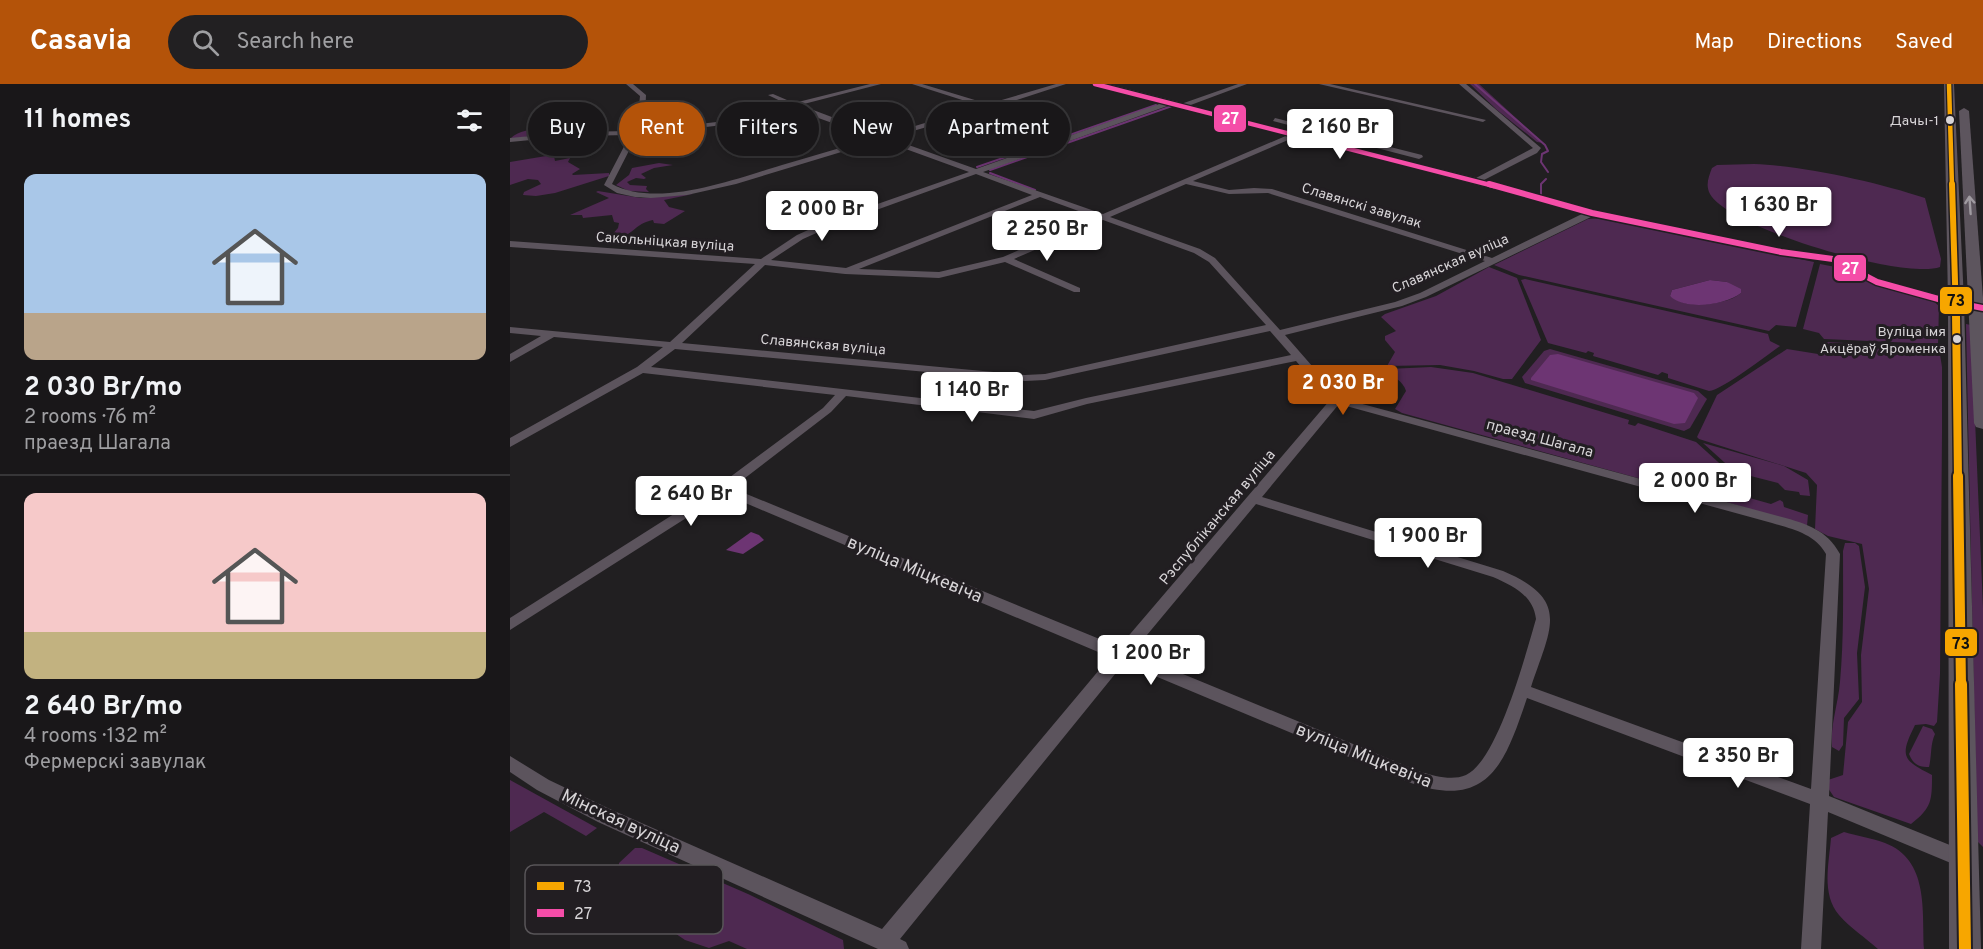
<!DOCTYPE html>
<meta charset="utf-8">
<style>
:root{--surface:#191719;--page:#222022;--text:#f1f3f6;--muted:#9f9fa2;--line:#373638;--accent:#b45309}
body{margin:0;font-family:Overpass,sans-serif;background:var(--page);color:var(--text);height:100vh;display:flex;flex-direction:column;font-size:22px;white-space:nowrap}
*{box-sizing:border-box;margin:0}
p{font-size:20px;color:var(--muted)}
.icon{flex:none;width:33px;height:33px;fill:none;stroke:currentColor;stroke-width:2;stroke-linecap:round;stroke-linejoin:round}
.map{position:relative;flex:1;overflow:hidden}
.side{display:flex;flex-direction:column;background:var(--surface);width:510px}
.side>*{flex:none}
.hud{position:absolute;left:18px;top:18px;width:570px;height:54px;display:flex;gap:12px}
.price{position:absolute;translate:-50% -51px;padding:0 14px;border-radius:6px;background:#fff;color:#222;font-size:20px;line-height:39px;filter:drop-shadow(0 2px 3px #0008)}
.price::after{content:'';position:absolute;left:50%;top:36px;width:18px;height:14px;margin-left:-9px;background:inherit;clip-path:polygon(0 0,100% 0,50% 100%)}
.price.on{background:var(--accent);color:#fff}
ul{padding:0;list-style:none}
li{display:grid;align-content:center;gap:12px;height:318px;padding:0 24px}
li+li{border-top:2px solid var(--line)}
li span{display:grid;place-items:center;height:186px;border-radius:12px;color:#555}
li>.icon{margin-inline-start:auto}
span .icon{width:108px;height:108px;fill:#fffc;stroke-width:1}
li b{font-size:26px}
h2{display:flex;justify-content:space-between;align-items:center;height:72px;padding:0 24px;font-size:26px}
.chip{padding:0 21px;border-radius:27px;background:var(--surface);box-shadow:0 3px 9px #0003,0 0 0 2px var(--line);font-size:21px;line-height:54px}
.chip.on{background:var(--accent);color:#fff}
header{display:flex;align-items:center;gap:36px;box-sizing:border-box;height:84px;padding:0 30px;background:var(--accent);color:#fff}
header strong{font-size:28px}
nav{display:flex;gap:33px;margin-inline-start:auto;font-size:21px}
.search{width:420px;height:54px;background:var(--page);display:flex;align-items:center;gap:15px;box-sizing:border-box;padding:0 21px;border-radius:33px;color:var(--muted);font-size:22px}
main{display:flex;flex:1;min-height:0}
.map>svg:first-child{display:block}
</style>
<header>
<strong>Casavia</strong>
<div class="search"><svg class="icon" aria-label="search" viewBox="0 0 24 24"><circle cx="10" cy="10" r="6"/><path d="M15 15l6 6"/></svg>Search here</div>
<nav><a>Map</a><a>Directions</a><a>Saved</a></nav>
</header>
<main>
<section class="side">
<h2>11 homes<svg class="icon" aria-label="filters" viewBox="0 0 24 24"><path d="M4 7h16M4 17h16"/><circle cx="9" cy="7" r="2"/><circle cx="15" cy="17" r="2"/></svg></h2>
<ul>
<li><span style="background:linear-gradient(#a9c7e8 75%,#b9a48a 0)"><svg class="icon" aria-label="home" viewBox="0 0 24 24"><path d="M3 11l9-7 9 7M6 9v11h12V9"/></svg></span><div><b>2 030 Br/mo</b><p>2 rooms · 76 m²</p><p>праезд Шагала</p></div></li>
<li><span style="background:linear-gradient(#f6c9c9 75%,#c2b280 0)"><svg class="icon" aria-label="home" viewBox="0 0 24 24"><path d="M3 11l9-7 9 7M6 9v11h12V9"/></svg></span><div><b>2 640 Br/mo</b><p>4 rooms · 132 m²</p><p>Фермерскі завулак</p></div></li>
</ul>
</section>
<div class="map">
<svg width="1473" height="865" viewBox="0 0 1473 865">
<rect width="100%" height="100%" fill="#211f21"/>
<!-- green -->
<g fill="#4e2951" fill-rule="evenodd">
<polygon points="960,0 969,0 1033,59 1027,58 987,26"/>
<path d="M58,21L67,22L60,25L63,27L47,43L29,51L0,55C8,46 23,47 32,39L29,38L46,36L57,25H47Z"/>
<polygon points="36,72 44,72 45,77 60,74 58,78 70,85 62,90 63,91 99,89 99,92 45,109 26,112 13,111 14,108 31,100 28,96 18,95 0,101 0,78"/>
<polygon points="149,79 163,81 144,84 131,90 136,94 134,95 126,94 117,98 120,101 137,102 136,105 139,108 119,107 106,101 119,91 122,84"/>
<path d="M1244,80C1295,82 1366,98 1415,114L1431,175L1430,183C1394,196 1220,145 1200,110C1195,101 1199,92 1202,84L1207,81Z"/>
<path d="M88,107L131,114L183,110L154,116L159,123L175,127L154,140L144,139L143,136C125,139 121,154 103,156L101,152L108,144L109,139L104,138L102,131L73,134L72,131H60L99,114L86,108Z"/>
<path d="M1091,134L1304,178L1286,243L1266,241L1259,247L1009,191L984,181L1078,135ZM1200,196L1217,198L1231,209C1220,219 1193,222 1178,220C1172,219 1166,215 1160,212L1162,206Z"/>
<polygon points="1310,180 1341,186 1369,202 1423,217 1429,222 1428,260 1314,255 1309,249 1293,245"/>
<polygon points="979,183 1007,194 1031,256 1002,295 993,295 964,287 930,281 877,282 885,268 875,256 875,252 886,247 871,233 875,230 926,212"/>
<path d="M1015,195L1254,249L1258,250L1260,257L1270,262C1257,271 1212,306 1199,307L1158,294V290L1152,288L1148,291L1083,272L1084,269L1078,267L1076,269L1038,259L1011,196Z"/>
<polygon points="1456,240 1461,241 1473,524 1473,763 1467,757"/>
<path d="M1316,258L1429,264L1432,283V349L1430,590L1427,638L1424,642L1416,640L1405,641C1389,673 1393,676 1422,691C1422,716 1422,724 1401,740L1324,713L1318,704V696L1333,691L1338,638L1352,618L1351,571L1359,505L1352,460L1318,452L1305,445L1307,401L1296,389L1189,355L1187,353L1207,311L1277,265L1308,270L1314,264Z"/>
<polygon points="1040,265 1188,307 1197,315 1180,344 1174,347 1015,299 1012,293 1034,267"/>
<path d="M921,283L963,289L1119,336L1118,340L1125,342L1128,339L1186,358L1218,387L1208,385L1207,391L1193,388L1182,407H1175L892,329L885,325L896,307C893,296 882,294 878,285Z"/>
<polygon points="1193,359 1274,382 1298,396 1300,412 1290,411 1289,408 1275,406 1268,399 1225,388"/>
<polygon points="1203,400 1211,400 1211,406 1261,420 1270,416 1273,418 1274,423 1298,431 1297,442 1206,415 1202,412"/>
<path d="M1335,459H1345L1349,462L1355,503L1347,569L1349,615L1334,634L1333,661L1329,667L1322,663C1320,641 1328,621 1330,598C1334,555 1333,511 1333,467Z"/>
<path d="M1413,642L1422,645L1425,650C1420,661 1422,671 1419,683C1408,683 1403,680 1399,670Z"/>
<polygon points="0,696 87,744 76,752 34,728 0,748"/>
<path d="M1334,748C1348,752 1362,754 1375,759C1419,776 1412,826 1414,865H1368C1356,854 1340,844 1329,831C1311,810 1319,779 1321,754Z"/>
<polygon points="125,764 132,764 238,810 333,856 334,865 237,865 219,857 199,864 175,856 116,816 108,797 109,779"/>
</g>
<!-- water -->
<g fill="#6d3573">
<path d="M1200,196L1217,198L1231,205V209C1216,221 1175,227 1160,212L1162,206Z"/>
<polygon points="1048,270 1184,309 1188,314 1175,339 1164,340 1021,296 1021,294 1040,271"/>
<polygon points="241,448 249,451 254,456 233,470 216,466"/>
</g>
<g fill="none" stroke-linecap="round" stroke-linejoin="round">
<!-- stream -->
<g stroke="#6d3573" stroke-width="2">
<polyline points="594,0 668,19"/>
<polyline points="965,0 1035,61 1038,67 1032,70 1031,78 1038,88"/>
<polyline points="682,23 688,24"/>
<polyline points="467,83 646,21"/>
<polyline points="480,86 662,22"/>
<polyline points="480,89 525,106"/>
<polyline points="1031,111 1031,100 1036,95"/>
</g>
<!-- street -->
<g fill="#5c545d" fill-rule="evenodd">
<path d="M116,0H123L136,11L135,32L129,47L293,28L258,11L263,10L284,19L360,0H371L290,21L372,52L471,22L402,0H412L478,20L546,0H556L482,24L379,54L466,85L652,19L582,0H592L671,20L728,0H737L678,22L966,94L1023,64L949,0H956L1031,64L1027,69L974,96L1083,127L1271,165L1326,173L1370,196L1449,216L1451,218L1446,221L1364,200L1321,177L1271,171L1083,132L916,213L892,222L775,251L830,314L1272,433C1297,440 1317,446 1330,470L1319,712L1462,770L1465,776L1462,782L1455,785L1448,782L1318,728L1311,865H1291L1300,720L1017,614C995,679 979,726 901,699L614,579L390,855L396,858L399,865H368L88,738L27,706L0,688V672L39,696L102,726L372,845L600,573L214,410L0,546V534L208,402L313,324L325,311L133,289L0,363V354L127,283L153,263L44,253L0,278V270L31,252L0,249V243L160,258L245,180L0,163V157L251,175L287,151L316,138L459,88L371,56L226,100L177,111L141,114L125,113L107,109L94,101L120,51L63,52L0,58V54L63,48L122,47L128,32L130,12ZM660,21L778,51L593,130L473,88ZM300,31L364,54C333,63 303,72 272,81C225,95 148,125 102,100L127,51ZM785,53L1074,129L982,174L762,105L744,104L719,106L683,97ZM466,90L522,111L336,184L261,176L293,155L322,142ZM676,100L719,110L758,109L975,177L910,209L885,218L770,246L705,174L690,165L600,133ZM530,113L585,133L493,173L429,188L349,185ZM593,136L684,169L699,178L756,241L535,290L515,291L172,259L255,181L335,190L429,194L495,178L564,208H570V204L504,175ZM760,247L781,271L576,314L524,327L141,283L165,265L515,297L535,296ZM786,277L820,316L609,563L222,404L321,328L336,312L524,335L577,320ZM829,320L1262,439C1283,445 1305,450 1316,470L1301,705L1021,603C1040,545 1062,516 993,487L752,413ZM746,420L983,493C1003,502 1023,511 1026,535C1016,569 988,676 956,691C942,697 925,692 911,688L622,569Z"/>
<polygon points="809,0 820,0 976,36 973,38"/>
<polygon points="765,34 912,71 913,73 909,75 763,37"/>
</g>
<!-- secondary -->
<polygon fill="#5f5660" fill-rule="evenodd" points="1446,214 1473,220 1473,228 1441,221 1439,218"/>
<!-- primary -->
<g fill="#5d555e" fill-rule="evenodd">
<polygon points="1434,0 1444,0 1454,218 1471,865 1439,865 1438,218"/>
<polygon points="1454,24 1459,27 1473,214 1473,345 1466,343 1464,339 1449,27"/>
</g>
<defs>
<polyline id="bus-1-far4" points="1439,0 1442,102"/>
<polyline id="bus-1-far3" points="1442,100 1446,230"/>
<polyline id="bus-1-far2" points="1446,229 1448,394"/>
<polyline id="bus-1-far1" points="1448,392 1451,601"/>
<polyline id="bus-1" points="1451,600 1455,865"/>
<polyline id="bus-2-far1" points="585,0 984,102"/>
<polyline id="bus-2" points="979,100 1082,129 1271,168 1323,175 1367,198 1432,216 1473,224"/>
</defs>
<!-- bus-1-far4 casing -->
<use href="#bus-1-far4" stroke="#221e22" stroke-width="7"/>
<!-- bus-1-far3 casing -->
<use href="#bus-1-far3" stroke="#221e22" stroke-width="9"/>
<!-- bus-1-far2 casing -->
<use href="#bus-1-far2" stroke="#221e22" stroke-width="11"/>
<!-- bus-1-far1 casing -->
<use href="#bus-1-far1" stroke="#221e22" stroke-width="14"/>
<!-- bus-1 casing -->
<use href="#bus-1" stroke="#221e22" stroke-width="16"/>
<!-- bus-2-far1 casing -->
<use href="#bus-2-far1" stroke="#221e22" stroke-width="7"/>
<!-- bus-2 casing -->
<use href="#bus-2" stroke="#221e22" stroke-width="9"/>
<!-- bus-1-far4 -->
<use href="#bus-1-far4" stroke="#f7a600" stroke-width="4.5"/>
<!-- bus-1-far3 -->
<use href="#bus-1-far3" stroke="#f7a600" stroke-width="6"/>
<!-- bus-1-far2 -->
<use href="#bus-1-far2" stroke="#f7a600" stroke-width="8"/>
<!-- bus-1-far1 -->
<use href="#bus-1-far1" stroke="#f7a600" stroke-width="10"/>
<!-- bus-1 -->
<use href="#bus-1" stroke="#f7a600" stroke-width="12"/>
<!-- bus-2-far1 -->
<use href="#bus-2-far1" stroke="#f54da8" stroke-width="4.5"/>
<!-- bus-2 -->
<use href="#bus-2" stroke="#f54da8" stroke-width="6"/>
</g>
<!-- one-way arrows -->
<defs><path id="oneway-shaft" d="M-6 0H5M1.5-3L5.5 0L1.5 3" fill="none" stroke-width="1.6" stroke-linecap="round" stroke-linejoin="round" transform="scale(1.5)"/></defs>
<use stroke="#a09ba1" href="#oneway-shaft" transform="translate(1460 121) rotate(-94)"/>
<!-- markers -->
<g fill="#d7d4d7" stroke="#221e22" stroke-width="2">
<circle cx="1440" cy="36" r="5"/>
<circle cx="1447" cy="255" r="5"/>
</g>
<g text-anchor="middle" stroke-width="6" stroke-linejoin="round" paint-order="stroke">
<!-- bus labels -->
<g font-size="14" fill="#d7d4d7" stroke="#221e22" text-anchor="end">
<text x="1429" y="41">Дачы-1</text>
<text x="1436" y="252">Вуліца імя<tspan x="1436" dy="17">Акцёраў Яроменка</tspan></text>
</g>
<!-- far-street labels -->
<g font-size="14" fill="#d7d4d7" stroke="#221e22">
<text transform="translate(852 121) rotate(17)" y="5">Славянскі завулак</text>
<text transform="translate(155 157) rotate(4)" y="5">Сакольніцкая вуліца</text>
<text transform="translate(940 179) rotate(-24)" y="5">Славянская вуліца</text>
<text transform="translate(313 260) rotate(5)" y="5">Славянская вуліца</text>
</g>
<!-- street labels -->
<g font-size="15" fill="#d7d4d7" stroke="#221e22">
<text transform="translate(1030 354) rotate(15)" y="5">праезд Шагала</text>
<text transform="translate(707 433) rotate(-50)" y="5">Рэспубліканская вуліца</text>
</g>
<!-- near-street labels -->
<g font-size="18" fill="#d7d4d7" stroke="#221e22">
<text transform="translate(405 485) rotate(23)" y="6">вуліца Міцкевіча</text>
<text transform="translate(854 671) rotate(22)" y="6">вуліца Міцкевіча</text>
<text transform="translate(111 737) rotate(25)" y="6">Мінская вуліца</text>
</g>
</g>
<!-- legend -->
<rect x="15" y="781" width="198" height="69" rx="9" fill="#221e22" stroke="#585558" stroke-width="1.5"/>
<rect x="27" y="798" width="27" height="8" fill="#f7a600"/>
<rect x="27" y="825" width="27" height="8" fill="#f54da8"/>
<g font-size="16" fill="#d7d4d7">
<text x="64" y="808">73</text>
<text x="64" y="835">27</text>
</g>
<g stroke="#221e22" stroke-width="2">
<rect x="703" y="20" width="34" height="29" rx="6" fill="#f54da8"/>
<rect x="1323" y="170" width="34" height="28" rx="6" fill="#f54da8"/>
<rect x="1429" y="202" width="34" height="29" rx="6" fill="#f7a600"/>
<rect x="1434" y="544" width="34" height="29" rx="6" fill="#f7a600"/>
</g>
<g font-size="16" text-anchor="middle" font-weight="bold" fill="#fff">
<text x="720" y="40">27</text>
<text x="1340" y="190">27</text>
</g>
<g font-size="16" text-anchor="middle" font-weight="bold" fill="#111">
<text x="1446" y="222">73</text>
<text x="1451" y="565">73</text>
</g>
</svg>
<b class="price" style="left:830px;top:76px">2 160 Br</b>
<b class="price" style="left:1269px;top:154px">1 630 Br</b>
<b class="price" style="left:312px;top:158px">2 000 Br</b>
<b class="price" style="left:537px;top:178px">2 250 Br</b>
<b class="price on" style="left:833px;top:332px">2 030 Br</b>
<b class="price" style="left:462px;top:339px">1 140 Br</b>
<b class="price" style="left:1185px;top:430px">2 000 Br</b>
<b class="price" style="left:181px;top:443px">2 640 Br</b>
<b class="price" style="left:918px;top:485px">1 900 Br</b>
<b class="price" style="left:641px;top:602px">1 200 Br</b>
<b class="price" style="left:1228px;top:705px">2 350 Br</b>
<div class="hud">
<a class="chip">Buy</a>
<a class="chip on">Rent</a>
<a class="chip">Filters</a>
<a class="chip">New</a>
<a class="chip">Apartment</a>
</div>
</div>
</main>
